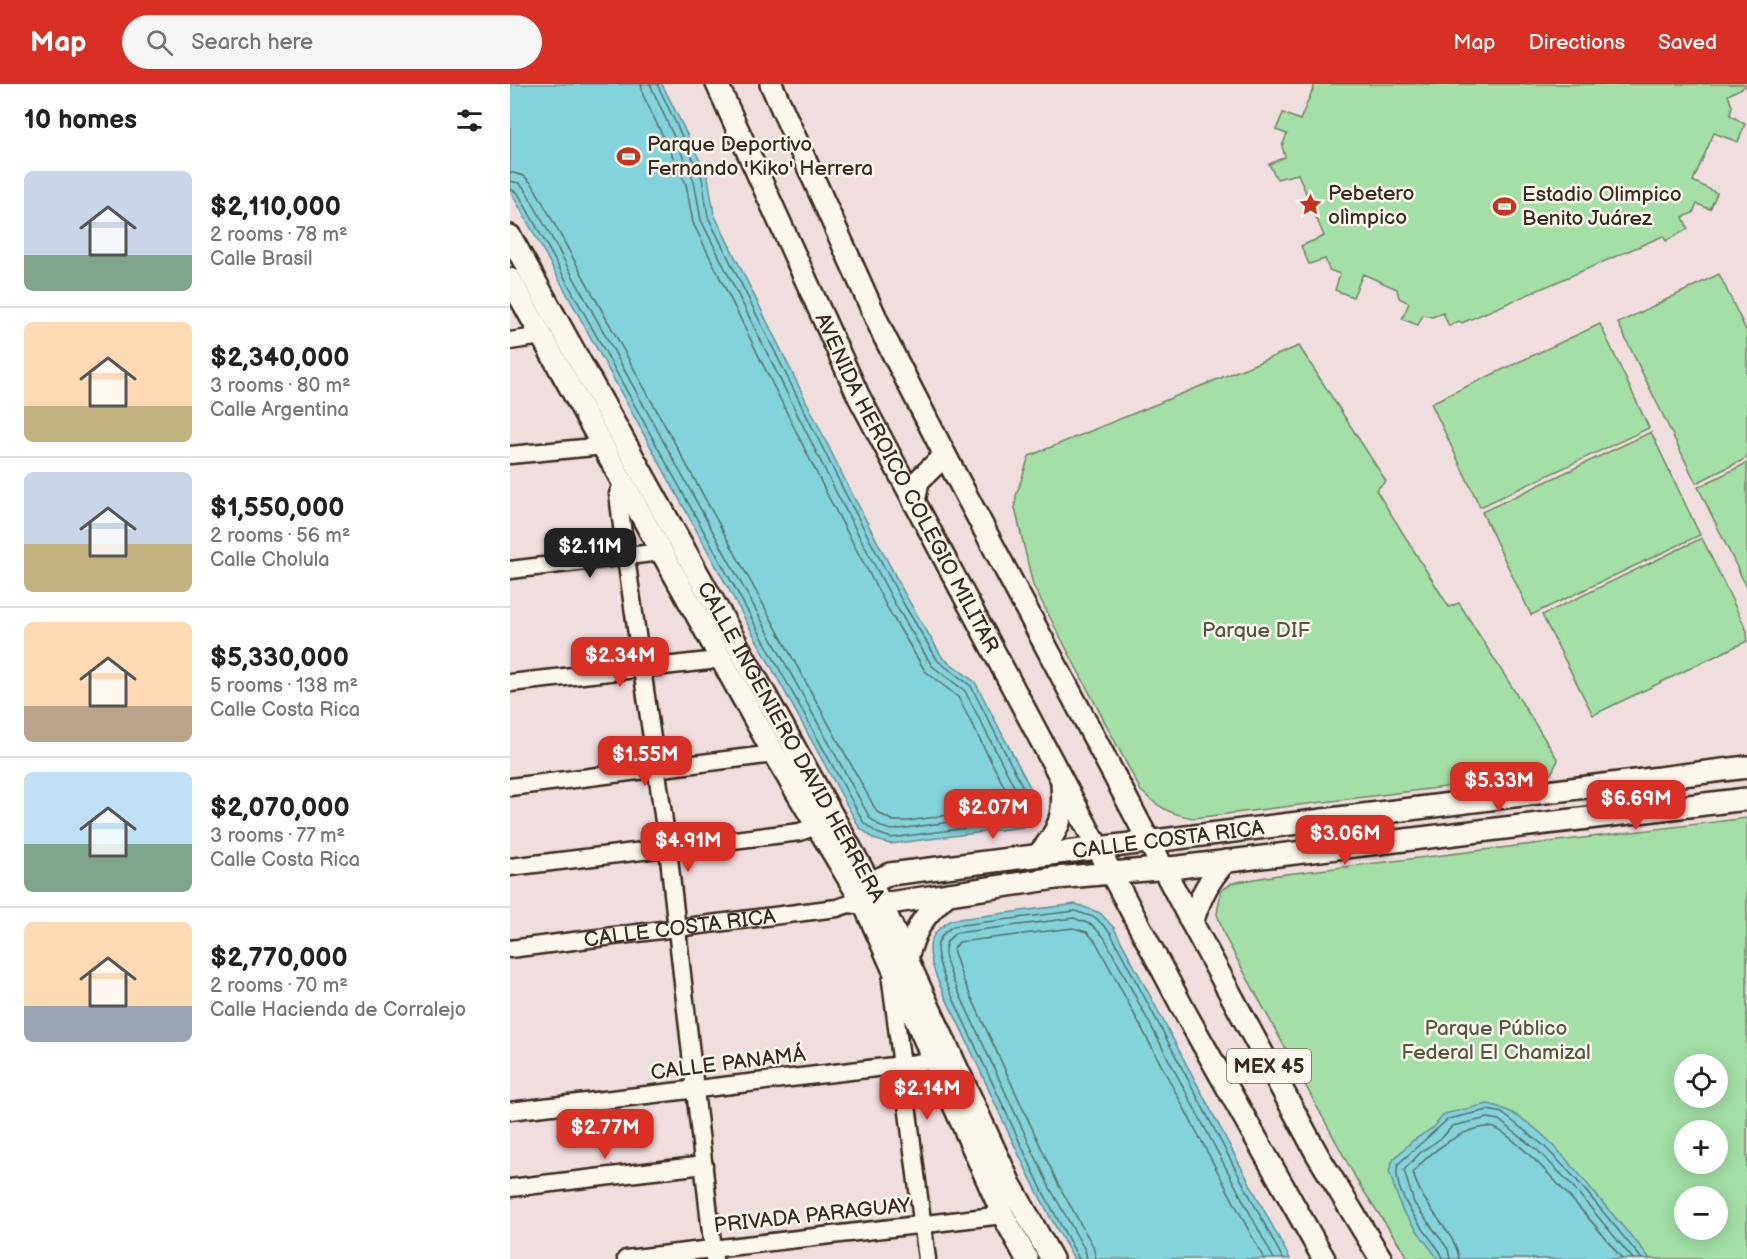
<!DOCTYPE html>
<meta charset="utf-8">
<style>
:root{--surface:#fff;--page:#f6f6f6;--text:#202124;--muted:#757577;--line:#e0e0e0;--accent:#d93025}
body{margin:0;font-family:"Balsamiq Sans",sans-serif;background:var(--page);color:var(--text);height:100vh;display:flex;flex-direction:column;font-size:22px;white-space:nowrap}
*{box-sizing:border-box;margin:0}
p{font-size:20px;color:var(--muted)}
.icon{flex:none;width:33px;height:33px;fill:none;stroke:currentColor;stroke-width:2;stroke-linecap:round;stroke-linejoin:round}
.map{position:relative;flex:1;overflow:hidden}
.sheet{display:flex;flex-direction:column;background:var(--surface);width:510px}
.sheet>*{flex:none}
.buttons{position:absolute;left:1164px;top:970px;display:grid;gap:12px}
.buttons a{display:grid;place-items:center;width:54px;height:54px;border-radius:50%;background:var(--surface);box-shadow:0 3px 15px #0003;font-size:30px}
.price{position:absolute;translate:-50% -51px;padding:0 14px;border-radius:12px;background:var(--accent);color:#fff;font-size:20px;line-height:39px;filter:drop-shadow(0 2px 3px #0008)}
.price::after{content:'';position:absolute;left:50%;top:36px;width:18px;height:14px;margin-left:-9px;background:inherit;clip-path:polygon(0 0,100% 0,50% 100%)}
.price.active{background:#222;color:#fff}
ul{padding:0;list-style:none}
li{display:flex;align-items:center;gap:18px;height:150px;padding:0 24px}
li+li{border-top:2px solid var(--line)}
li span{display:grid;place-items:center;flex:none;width:168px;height:120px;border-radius:9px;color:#555}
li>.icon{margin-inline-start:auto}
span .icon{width:72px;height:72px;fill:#fffc;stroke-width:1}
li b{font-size:26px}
h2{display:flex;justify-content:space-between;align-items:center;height:72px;padding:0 24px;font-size:26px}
header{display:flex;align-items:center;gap:36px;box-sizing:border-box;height:84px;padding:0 30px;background:var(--accent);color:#fff}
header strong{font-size:28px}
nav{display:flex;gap:33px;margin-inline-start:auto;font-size:21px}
.search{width:420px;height:54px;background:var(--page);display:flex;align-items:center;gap:15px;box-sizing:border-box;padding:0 21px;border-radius:33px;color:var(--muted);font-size:22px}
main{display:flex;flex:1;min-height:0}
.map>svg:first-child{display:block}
</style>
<header>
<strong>Map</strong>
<div class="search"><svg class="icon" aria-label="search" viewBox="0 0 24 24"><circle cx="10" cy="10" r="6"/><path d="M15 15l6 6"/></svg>Search here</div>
<nav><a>Map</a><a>Directions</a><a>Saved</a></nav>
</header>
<main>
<section class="sheet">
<h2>10 homes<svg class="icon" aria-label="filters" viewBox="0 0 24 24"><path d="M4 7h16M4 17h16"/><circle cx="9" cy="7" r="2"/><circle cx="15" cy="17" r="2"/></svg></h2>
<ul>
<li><span style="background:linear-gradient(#c9d6e8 70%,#7fa58c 0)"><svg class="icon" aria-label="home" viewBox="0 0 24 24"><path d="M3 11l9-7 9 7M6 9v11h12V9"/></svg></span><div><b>$2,110,000</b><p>2 rooms · 78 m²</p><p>Calle Brasil</p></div></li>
<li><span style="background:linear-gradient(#ffd9b3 70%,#c2b280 0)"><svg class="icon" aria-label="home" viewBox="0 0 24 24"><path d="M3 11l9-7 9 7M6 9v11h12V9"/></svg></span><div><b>$2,340,000</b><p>3 rooms · 80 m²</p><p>Calle Argentina</p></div></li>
<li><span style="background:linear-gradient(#c9d6e8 60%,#c2b280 0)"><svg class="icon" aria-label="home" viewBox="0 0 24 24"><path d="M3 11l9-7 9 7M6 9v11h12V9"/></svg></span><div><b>$1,550,000</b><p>2 rooms · 56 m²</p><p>Calle Cholula</p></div></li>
<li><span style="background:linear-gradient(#ffd9b3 70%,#b9a48a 0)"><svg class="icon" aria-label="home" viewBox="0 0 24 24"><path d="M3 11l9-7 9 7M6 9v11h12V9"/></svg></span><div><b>$5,330,000</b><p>5 rooms · 138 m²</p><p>Calle Costa Rica</p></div></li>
<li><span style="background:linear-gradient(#bfe0f5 60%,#7fa58c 0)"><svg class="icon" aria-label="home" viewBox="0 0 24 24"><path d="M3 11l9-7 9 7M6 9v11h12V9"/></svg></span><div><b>$2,070,000</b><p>3 rooms · 77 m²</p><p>Calle Costa Rica</p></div></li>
<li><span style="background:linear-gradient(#ffd9b3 70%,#9aa5b1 0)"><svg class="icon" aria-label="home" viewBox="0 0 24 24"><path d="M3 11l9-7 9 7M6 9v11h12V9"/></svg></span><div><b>$2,770,000</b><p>2 rooms · 70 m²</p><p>Calle Hacienda de Corralejo</p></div></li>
</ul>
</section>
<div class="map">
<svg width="1237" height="1175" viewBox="0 0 1237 1175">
<rect width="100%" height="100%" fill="#f0dedf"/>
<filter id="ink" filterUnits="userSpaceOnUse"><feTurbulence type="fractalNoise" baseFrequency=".0167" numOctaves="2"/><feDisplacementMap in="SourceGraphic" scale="12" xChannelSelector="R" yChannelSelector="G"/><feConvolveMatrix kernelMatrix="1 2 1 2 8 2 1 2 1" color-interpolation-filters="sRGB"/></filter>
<g filter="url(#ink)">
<!-- green -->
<g fill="#a3dfa6" stroke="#6f8462" stroke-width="1.5" fill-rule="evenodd">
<polygon points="805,0 1235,0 1236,2 1218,11 1222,22 1220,31 1235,40 1228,58 1204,49 1183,97 1207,109 1200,125 1187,120 1183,129 1173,133 1178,145 1156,157 1153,152 952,239 949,237 939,242 933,229 922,233 913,231 908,241 892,235 899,219 889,214 887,205 853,190 843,213 825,206 830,190 819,186 815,175 799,180 791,162 814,152 788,90 767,95 759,80 775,73 772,62 777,50 766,46 773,29 790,36"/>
<polygon points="1209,190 1237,248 1237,374 1186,399 1108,239"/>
<polygon points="1090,240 1139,344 970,423 921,319"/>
<path d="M789,262L876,397L866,406L939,523L949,519L1048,676L1041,690L684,734C661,731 648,723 631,707L523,501L505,424L506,412L519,372Z"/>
<polygon points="1141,348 1190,451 1021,531 972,428"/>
<polygon points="1237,379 1237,504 1188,403"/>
<polygon points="1192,454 1237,547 1237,557 1083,631 1032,531"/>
<path d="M1237,734V1175H899L849,1100L715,853L707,830L711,807L722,799L768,791ZM1174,981H1208V1014H1174ZM1174,1047H1208V1080H1174ZM1174,1113H1208V1146H1174Z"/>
</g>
<!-- water -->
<g fill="#83d3dc" stroke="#668f90" stroke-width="1.5">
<polygon points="0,0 152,0 198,93 204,130 338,402 397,514 432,573 465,598 523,709 528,723 523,737 513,743 380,760 364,755 349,743 0,106"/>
<path d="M566,820L590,829L604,844L780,1175H564C521,1103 488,1025 453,949C443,927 419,887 420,864C420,850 431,843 441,836Z"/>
<path d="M978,1020C1029,1030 1071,1095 1104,1132C1116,1147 1129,1160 1140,1175H928L892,1126L879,1087L883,1076L902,1057L924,1043L934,1030Z"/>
</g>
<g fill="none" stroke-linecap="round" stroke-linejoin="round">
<!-- shore -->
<g stroke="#586e6a" stroke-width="1.5">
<polyline points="0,88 14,92 23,101 367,728 383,737 398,737 501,722 502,718 448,613 415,587 378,525 318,412 183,139 176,100 133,11 131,0"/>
<polyline points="0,97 9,99 15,105 360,734 371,743 382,746 511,728 513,723 510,714 455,607 422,582 385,520 326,408 191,136 184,97 140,0"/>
<polyline points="0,105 8,109 354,739 367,749 381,754 510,737 517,733 521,723 517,711 461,602 428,577 392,517 333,405 198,133 192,94 147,0"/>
<path d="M569,1175L533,1108L436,899C428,875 418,858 443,842L565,827L586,834L600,848L773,1175"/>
<path d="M577,1175L575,1166L540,1104L443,896C437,879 427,861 446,849L564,834L582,841L594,853L764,1175"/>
<polyline points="586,1175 583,1162 548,1100 452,893 443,865 449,858 563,844 577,848 586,858 754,1175"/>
<path d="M932,1175L931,1169C916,1148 880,1108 888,1080L938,1035L978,1026L992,1029L1033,1061L1065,1094L1132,1175"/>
<polyline points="940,1175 938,1165 904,1119 894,1086 911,1068 933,1053 942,1042 978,1034 989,1036 1028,1067 1060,1099 1123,1175"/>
<path d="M949,1175C948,1151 910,1121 903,1088C919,1069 954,1042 980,1043C1005,1045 1094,1151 1112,1175"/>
</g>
<defs>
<g id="minor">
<polyline points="0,257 32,252"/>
<polyline points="0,371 84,363 92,359"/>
<polyline points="113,398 108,410 116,474 158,765 204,1175"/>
<polyline points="0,486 151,468"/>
<polyline points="0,599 199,577 209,573"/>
<polyline points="0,703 264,670"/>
<polyline points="0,783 290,748 308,741"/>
<path id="s1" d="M0,865L327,824L339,820L355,822"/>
<polyline points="386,892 381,897 417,1175"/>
<polyline points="0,1027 392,981 414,978 432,969"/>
<polyline points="0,1104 194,1081"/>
<polyline points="116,1175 493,1131"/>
</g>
<g id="major">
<path id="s2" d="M207,0L349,313L676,930L814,1175"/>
<polyline points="261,0 374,252 435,371 682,839 807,1070 871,1175"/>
<path id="s3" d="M0,152L372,821L500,1100L542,1175"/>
<polyline points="0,195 264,670 355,822 493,1131 517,1175"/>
<polyline points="404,418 408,397 435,371"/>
<path d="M529,770C549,747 555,731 552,701"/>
<path id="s4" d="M350,809L369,795L380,790L1237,683"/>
<polyline points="359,822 546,794 669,783 1237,715"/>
<path d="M682,839C690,814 698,796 716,777"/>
<path d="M397,875C404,846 415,829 438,810"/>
</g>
</defs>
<!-- minor casing -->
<use href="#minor" stroke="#3b2a1e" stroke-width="21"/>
<!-- major casing -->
<use href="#major" stroke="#3b2a1e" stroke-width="26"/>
<!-- minor -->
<use href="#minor" stroke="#fbf7ec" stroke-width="16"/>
<!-- major -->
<use href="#major" stroke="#fbf7ec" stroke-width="21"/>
</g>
</g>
<!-- icons -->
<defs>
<symbol id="stadium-bare" viewBox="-9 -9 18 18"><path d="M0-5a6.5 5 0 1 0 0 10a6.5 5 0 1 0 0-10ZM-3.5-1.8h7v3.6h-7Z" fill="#c8321e" stroke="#fbf7ec" stroke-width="2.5" paint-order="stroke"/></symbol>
<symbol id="sight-bare" viewBox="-9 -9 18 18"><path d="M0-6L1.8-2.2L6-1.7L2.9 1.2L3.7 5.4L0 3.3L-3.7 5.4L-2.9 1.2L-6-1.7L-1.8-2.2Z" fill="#c8321e" stroke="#fbf7ec" stroke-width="2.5" paint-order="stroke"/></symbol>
</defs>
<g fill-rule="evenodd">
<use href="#stadium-bare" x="102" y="56" width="33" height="33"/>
<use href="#sight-bare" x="784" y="104" width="33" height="33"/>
<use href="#stadium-bare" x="978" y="106" width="33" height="33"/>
</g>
<g text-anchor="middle" stroke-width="5" stroke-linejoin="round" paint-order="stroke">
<!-- shield labels -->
<rect fill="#fbf7ec" stroke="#75685c" stroke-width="1.5" x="717" y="965" width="84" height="34" rx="4.5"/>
<g font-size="20" font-weight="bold" fill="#3b2a1e">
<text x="759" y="989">MEX 45</text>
</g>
<!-- poi labels -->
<g font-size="21" fill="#3b2a1e" stroke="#fbf7ec" text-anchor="start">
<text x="137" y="67">Parque Deportivo<tspan x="137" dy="24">Fernando 'Kiko' Herrera</tspan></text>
<text x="818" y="116">Pebetero<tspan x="818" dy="24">olìmpico</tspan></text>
<text x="1012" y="117">Estadio Olimpico<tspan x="1012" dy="24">Benito Juárez</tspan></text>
</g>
<!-- street labels -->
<g font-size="21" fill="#3b2a1e" stroke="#fbf7ec">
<text dy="7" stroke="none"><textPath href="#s2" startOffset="442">AVENIDA HEROICO COLEGIO MILITAR</textPath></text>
<text dy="7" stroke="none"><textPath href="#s3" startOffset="579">CALLE INGENIERO DAVID HERRERA</textPath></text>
<text dy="7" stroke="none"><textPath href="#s4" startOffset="316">CALLE COSTA RICA</textPath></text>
<text dy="7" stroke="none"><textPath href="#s1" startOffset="171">CALLE COSTA RICA</textPath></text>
<text transform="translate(218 979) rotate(-7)" y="7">CALLE PANAMÁ</text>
<text transform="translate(302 1131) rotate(-6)" y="7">PRIVADA PARAGUAY</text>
</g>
<!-- park labels -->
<g font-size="21" fill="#555740" stroke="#fbf7ec">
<text x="746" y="553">Parque DIF</text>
<text x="986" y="951">Parque Público<tspan x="986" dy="24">Federal El Chamizal</tspan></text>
</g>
</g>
</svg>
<div class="buttons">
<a><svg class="icon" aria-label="locate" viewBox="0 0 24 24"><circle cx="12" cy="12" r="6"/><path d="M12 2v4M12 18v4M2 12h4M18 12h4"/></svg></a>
<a>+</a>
<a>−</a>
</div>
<b class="price active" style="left:80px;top:495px">$2.11M</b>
<b class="price" style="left:110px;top:604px">$2.34M</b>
<b class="price" style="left:135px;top:703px">$1.55M</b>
<b class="price" style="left:989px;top:729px">$5.33M</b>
<b class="price" style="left:1126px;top:747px">$6.69M</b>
<b class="price" style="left:483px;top:756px">$2.07M</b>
<b class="price" style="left:835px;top:782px">$3.06M</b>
<b class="price" style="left:178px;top:789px">$4.91M</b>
<b class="price" style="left:417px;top:1037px">$2.14M</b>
<b class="price" style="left:95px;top:1076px">$2.77M</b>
</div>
</main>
